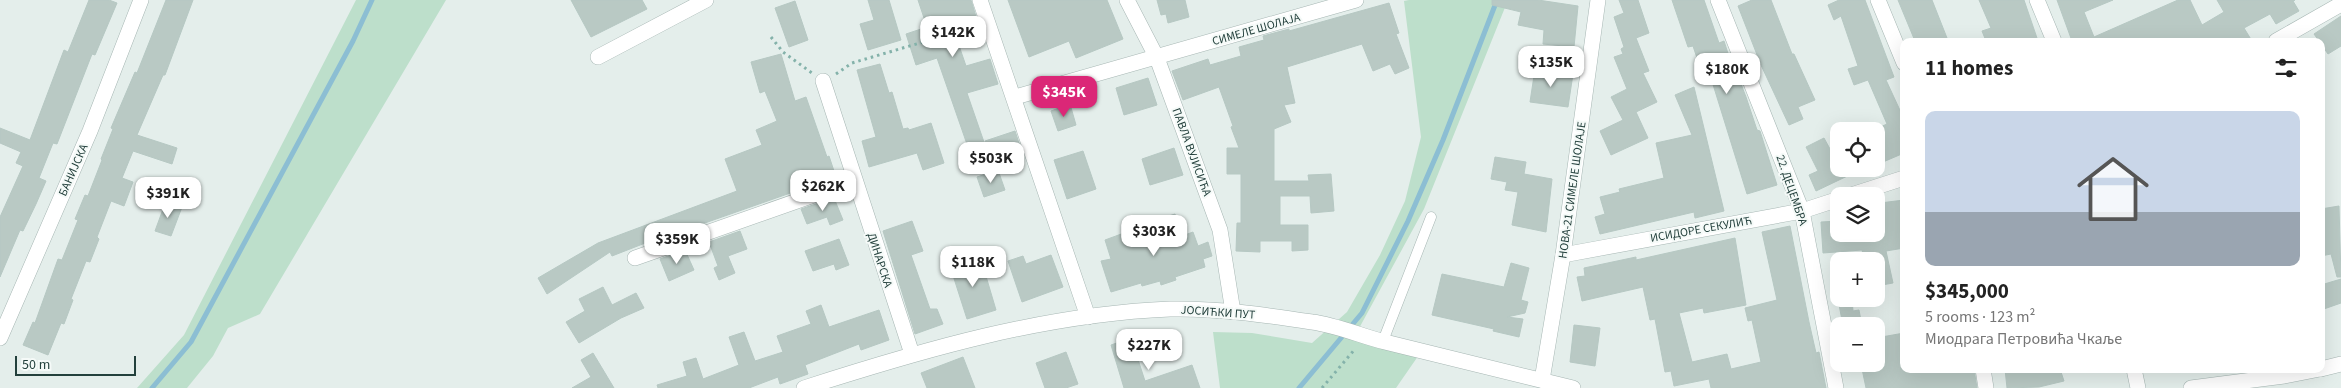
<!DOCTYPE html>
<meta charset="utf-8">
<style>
:root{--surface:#fff;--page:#f2f2f2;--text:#222;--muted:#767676;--accent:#db2777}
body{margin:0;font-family:"Source Sans 3",sans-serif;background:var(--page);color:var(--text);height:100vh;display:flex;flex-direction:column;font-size:19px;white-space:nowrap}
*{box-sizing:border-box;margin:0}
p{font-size:16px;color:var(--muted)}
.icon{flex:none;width:28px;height:28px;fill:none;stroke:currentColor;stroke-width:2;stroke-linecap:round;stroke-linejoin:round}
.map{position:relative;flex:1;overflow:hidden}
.sheet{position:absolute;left:1900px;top:38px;width:425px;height:335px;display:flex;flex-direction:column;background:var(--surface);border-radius:10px;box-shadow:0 5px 20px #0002}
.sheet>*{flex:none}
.controls{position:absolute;left:1830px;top:122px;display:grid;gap:10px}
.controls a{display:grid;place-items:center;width:55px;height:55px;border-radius:10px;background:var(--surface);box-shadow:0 5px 20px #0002;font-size:25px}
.scale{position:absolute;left:15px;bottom:12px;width:121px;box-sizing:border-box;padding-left:5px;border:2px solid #23403c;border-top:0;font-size:14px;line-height:18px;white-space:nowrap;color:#23403c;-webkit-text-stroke:4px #f5faf8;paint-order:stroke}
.price{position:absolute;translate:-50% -42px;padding:0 11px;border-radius:10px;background:#fff;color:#222;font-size:16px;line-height:32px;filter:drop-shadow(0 1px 2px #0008)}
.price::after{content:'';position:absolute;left:50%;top:30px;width:15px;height:11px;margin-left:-8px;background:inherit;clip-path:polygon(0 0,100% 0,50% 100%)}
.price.on{background:var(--accent);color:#fff}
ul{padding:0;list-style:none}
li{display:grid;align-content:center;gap:10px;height:265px;padding:0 25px}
li span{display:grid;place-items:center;height:155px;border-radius:10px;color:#555}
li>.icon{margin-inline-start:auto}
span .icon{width:90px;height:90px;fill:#fffc;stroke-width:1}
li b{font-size:21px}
h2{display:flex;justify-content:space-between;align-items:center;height:60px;padding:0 25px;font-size:21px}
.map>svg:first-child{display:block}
</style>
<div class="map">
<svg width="2341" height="388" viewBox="0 0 2341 388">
<rect width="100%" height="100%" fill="#e4eeeb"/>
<!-- green -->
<g fill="#bddfcb">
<polygon points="356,0 446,0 260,314 228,328 213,356 187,388 137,388 184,335"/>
<polygon points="1409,0 1508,0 1424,209 1357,332 1423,349 1396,388 1220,388 1213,332 1252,333 1312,343 1347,312 1380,255 1405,201 1421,137 1404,1"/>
</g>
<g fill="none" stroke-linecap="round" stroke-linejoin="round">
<!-- stream -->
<g stroke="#8cbed3" stroke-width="5">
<polyline points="152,388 191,342 353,41 372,0"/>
<polyline points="1299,388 1362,313 1408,221 1443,140 1497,0"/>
</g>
</g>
<!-- building -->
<g fill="#b9c9c4" stroke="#b6c8c3">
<polygon points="89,0 109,0 117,3 95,55 92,54 57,144 53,143 39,178 46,181 36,204 23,231 20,230 0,277 0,217 23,166 16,163 21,152 0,143 0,128 30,140 64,50 68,52"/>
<polygon points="166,0 193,0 165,75 163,75 137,135 177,148 172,164 133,151 122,178 133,182 124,206 111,201 97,237 99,239 90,262 86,261 71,299 73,300 64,324 61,323 48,355 23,345 33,322 35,323 58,259 62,260 78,220 75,219 85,195 88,196 102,160 101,159 113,129 111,128 135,72 137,73"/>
<polygon points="571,0 642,0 647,9 591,37"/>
<polygon points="868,0 889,0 901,40 868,50 860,24 874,20"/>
<polygon points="918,0 971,0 978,23 954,31 966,66 990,59 998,84 967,93 985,145 969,150 937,58 916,65 906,34 927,27"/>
<polygon points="1008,0 1107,0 1123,39 1076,58 1069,41 1029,57"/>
<polygon points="1157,0 1185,0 1189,17 1168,23 1166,14 1161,15"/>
<polygon points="1492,0 1538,0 1578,6 1574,47 1543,44 1544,30 1518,25 1521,12 1492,5"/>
<polygon points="1619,0 1638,0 1649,33 1636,38 1649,71 1643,73 1657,102 1636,112 1648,138 1611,155 1600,131 1623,120 1611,97 1627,89 1614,57 1623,54 1621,49 1624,47 1614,17 1624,13"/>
<polygon points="1672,0 1704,0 1719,43 1724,41 1734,72 1736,71 1746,97 1757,130 1760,131 1777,185 1747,194 1711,78 1704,79 1693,46 1688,47"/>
<polygon points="1752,0 1771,0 1792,54 1794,54 1815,100 1798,107 1803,119 1789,125 1761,65 1738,6"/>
<polygon points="1839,0 1865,0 1894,77 1886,80 1904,119 1904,153 1876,165 1876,129 1887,124 1868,80 1854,85 1848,69 1858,66 1841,16 1834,20 1828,5"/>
<polygon points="1898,0 1932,0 1947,38 1940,41 1915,41"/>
<polygon points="1979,0 2024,0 2038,41 1986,41 1982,31 1991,28"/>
<polygon points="2057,0 2113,0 2084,12 2094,37 2178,0 2190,0 2202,25 2224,12 2217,0 2295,0 2293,1 2299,11 2276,24 2270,14 2244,28 2252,41 2072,41"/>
<polygon points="795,1 808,40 789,47 775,8"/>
<polygon points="1389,3 1399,33 1396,34 1409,68 1395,74 1390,64 1373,71 1362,44 1287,67 1295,103 1284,105 1291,122 1274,129 1274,181 1309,181 1308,175 1331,174 1334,211 1311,213 1310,196 1280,196 1280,225 1308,225 1308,250 1292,251 1292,241 1260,241 1260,252 1236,251 1237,223 1241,223 1241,174 1227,174 1227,148 1239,148 1231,127 1233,126 1219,87 1183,100 1172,71 1208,59 1210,65 1241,56 1239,47 1264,40 1263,36 1289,29 1289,31"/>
<polygon points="2341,16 2341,46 2328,54 2314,34"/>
<polygon points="781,54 795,101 806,97 827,157 829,156 836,177 682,231 681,229 612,256 610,252 547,294 538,278 598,243 737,191 725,159 762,145 756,130 777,121 765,91 760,93 751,62"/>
<polygon points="880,64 889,93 892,92 903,129 908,128 909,130 931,123 944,163 923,170 917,153 869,167 862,141 876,137 857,70"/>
<polygon points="1535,69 1573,74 1568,107 1530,102"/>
<polygon points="1148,78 1157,105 1124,115 1116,88"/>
<polygon points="1694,87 1724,211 1695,218 1694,212 1600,234 1595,217 1605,214 1600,197 1620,192 1619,189 1664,178 1656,143 1692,135 1675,95"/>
<polygon points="1070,104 1076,125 1058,131 1051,111"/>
<polygon points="1015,131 1023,155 993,166 985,141"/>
<polygon points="1824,138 1830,149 1839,145 1839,169 1862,169 1816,191 1809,175 1818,171 1806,147"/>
<polygon points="1174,148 1183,175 1150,185 1142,159"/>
<polygon points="1083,151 1096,189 1067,199 1054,160"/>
<polygon points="1495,157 1526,162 1524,174 1552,179 1546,232 1512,225 1518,192 1505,190 1507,182 1491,179"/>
<polygon points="998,170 1005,190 984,197 977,177"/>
<polygon points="834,198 843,220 830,225 827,217 807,224 801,209"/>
<polygon points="1904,200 1904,248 1886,251 1893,283 1876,286 1876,261 1870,261 1869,257 1864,258 1862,250 1823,253 1821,222 1839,221 1839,234 1876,234 1876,209 1880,208 1880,203"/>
<polygon points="166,201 182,207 171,236 155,231"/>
<polygon points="2339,206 2341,277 2337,277 2331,254 2321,256 2321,209"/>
<polygon points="1175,214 1182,236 1193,232 1198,246 1208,242 1212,256 1203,259 1205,267 1175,277 1176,280 1161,285 1160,281 1142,286 1141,283 1111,292 1101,261 1111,259 1105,240 1124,233 1128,243 1163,232 1159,219"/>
<polygon points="912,221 923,251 911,255 930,309 937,309 943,324 915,334 883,231"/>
<polygon points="1790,226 1809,322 1816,353 1819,352 1826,388 1711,388 1709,379 1674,386 1671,371 1665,372 1655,319 1650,320 1643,287 1582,301 1577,277 1585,276 1584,268 1636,257 1636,260 1735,238 1746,305 1704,313 1703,308 1679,313 1692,362 1727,354 1731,369 1761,362 1752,320 1748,321 1745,308 1777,300 1762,232"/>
<polygon points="740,231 747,249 728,256 735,273 719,280 714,268 718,266 709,242"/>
<polygon points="839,239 849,265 836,270 834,264 813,271 805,251"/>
<polygon points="685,250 694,270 669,281 660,259"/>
<polygon points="1051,255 1063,287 1022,302 1008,261 1023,256 1026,264"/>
<polygon points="980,256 996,310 967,319 950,266"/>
<polygon points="1511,263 1529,268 1521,300 1528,302 1525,313 1507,317 1523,319 1519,337 1493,331 1494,329 1432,315 1442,274 1504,287"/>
<polygon points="2341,279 2341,303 2321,310 2321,285"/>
<polygon points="603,287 612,305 636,293 644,308 621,318 579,343 566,322 585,311 579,299"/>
<polygon points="1838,299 1852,299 1853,311 1859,310 1862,326 1843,326"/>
<polygon points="821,305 829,327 879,310 889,340 861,350 859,344 805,365 808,374 780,384 778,377 749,388 658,388 657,385 687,376 683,362 696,358 703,379 739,365 729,337 744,332 755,361 783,352 777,336 811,324 806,311"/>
<polygon points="1574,325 1600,328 1595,366 1570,362"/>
<polygon points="1904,333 1904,369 1974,369 1977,388 1866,388 1861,364 1879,364 1876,338"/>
<polygon points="1131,338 1145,381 1192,365 1200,388 1124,388 1111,345"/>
<polygon points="1066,352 1078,384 1066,388 1045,388 1036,363"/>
<polygon points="593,353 614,388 572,388 591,377 581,360"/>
<polygon points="963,357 975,388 927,388 921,373"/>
<polygon points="2005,369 2060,369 2064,381 2039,387 2007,388"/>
</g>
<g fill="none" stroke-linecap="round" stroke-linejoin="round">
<defs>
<polyline id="lane" points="1383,341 1431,217"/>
<g id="street">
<polyline points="980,0 1088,317"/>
<polyline points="1127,0 1157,58 1220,230 1233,312"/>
<polyline points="1718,0 1802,211 1836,388"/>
<polyline points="1878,0 1904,63"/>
<polyline points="2037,0 2054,41"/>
<polyline points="2276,41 2341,4"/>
<polyline points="598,57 706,0"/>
<polyline points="823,81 912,354"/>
<polyline points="1015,97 1356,0"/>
<polyline points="1848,196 1904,178"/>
<polyline points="1563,255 1802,211 1839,199"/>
<polyline points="635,258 854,181"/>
<polyline points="0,338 90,131 141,0"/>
<polyline points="1983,369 1986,388"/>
<polyline points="2134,369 2138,388"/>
<polyline points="2321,369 2341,364"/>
<polyline points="1542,380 1563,255 1598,0"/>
<path d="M804,388C922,350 1045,314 1170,309C1217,308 1266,315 1312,322C1336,325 1361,336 1385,342C1447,357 1510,373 1573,388"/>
<polyline points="2191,388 2284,376 2320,369"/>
</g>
</defs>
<!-- lane casing -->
<use href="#lane" stroke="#a6b6b3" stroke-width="11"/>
<!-- street casing -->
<use href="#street" stroke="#a6b6b3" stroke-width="16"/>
<!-- path -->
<g stroke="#84b2aa" stroke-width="3" stroke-dasharray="2.5 4" stroke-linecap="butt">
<polyline points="771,37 783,52 812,73"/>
<polyline points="836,74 852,63 930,40"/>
<polyline points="1322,388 1355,349"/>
</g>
<!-- lane -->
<use href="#lane" stroke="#fff" stroke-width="10"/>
<!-- street -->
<use href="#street" stroke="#fff" stroke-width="15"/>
</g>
<g text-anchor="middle" stroke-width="4" stroke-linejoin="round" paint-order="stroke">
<!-- street labels -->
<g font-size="12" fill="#23403c" stroke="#f5faf8">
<text transform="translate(1256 29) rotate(-16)" y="4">СИМЕЛЕ ШОЛАЈА</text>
<text transform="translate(1192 152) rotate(70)" y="4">ПАВЛА ВУЈИСИЋА</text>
<text transform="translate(73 170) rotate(-66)" y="4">БАНИЈСКА</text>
<text transform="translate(1572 190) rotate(-82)" y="4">НОВА-21 СИМЕЛЕ ШОЛАЈЕ</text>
<text transform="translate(1792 190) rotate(71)" y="4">22. ДЕЦЕМБРА</text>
<text transform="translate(1701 229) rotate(-10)" y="4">ИСИДОРЕ СЕКУЛИЋ</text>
<text transform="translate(880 260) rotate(72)" y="4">ДИНАРСКА</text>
<text transform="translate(1218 312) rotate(4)" y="4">ЈОСИЋКИ ПУТ</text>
</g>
</g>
</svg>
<div class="controls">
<a><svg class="icon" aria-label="locate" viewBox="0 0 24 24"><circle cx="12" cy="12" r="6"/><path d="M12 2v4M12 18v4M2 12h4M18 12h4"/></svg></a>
<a><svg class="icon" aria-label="layers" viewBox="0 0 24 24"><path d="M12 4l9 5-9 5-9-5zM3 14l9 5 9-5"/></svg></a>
<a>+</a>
<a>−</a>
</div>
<div class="scale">50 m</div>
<b class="price" style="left:953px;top:58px">$142K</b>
<b class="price" style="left:1551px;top:88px">$135K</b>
<b class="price" style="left:1727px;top:95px">$180K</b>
<b class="price on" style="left:1064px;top:118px">$345K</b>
<b class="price" style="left:991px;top:184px">$503K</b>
<b class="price" style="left:823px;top:212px">$262K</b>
<b class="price" style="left:168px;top:219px">$391K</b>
<b class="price" style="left:1154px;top:257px">$303K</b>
<b class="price" style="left:677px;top:265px">$359K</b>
<b class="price" style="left:973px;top:288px">$118K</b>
<b class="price" style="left:1149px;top:371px">$227K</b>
<section class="sheet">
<h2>11 homes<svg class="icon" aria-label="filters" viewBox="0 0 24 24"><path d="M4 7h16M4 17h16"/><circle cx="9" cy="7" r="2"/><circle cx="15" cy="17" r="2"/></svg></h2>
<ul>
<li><span style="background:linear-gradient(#c9d6e8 65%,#9aa5b1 0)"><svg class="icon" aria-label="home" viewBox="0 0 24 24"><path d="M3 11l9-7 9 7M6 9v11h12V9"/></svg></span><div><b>$345,000</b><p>5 rooms · 123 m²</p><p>Миодрага Петровића Чкаље</p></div></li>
</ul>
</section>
</div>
